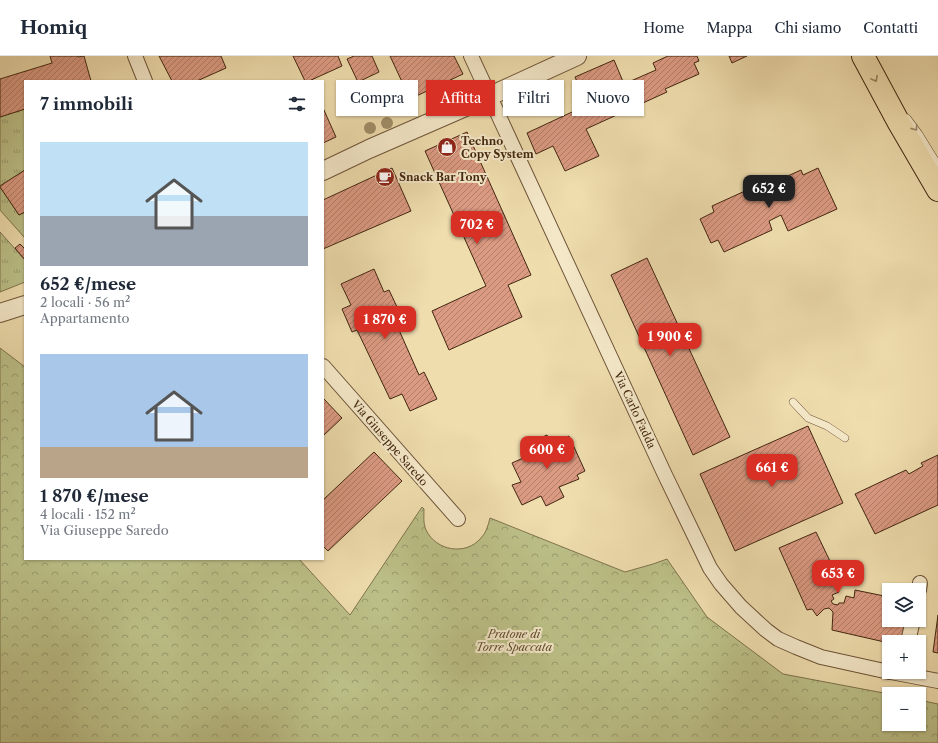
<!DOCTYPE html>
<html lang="it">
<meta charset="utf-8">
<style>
:root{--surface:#fff;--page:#f2f2f3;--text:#1f2937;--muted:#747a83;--line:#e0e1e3;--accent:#d93025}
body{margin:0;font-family:"Libre Caslon Text",serif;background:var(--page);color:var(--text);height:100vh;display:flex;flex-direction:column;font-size:15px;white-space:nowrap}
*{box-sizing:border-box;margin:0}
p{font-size:13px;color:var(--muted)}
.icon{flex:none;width:22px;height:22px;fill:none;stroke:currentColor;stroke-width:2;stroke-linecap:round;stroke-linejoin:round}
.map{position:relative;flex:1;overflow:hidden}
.details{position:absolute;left:24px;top:24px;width:300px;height:480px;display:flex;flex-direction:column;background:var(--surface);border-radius:0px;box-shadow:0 1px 3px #0004}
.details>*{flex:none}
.top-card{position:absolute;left:336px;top:24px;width:380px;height:36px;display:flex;gap:8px}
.buttons{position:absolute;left:882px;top:527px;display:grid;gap:8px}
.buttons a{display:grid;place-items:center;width:44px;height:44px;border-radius:0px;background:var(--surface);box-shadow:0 1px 3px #0004;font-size:20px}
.price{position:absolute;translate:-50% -34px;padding:0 9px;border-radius:8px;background:var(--accent);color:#fff;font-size:13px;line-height:26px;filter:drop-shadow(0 1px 2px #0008)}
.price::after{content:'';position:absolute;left:50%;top:24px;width:12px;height:9px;margin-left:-6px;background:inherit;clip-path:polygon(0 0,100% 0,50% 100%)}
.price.selected{background:#222;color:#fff}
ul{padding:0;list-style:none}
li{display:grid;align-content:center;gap:8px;height:212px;padding:0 16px}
li span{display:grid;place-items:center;height:124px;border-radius:0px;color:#555}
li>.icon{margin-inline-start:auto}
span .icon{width:72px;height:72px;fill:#fffc;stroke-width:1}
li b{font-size:17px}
h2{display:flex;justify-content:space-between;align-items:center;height:48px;padding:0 16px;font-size:17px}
.tag{padding:0 14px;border-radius:0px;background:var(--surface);box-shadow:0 1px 3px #0004;font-size:14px;line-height:36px}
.tag.selected{background:var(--accent);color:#fff}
header{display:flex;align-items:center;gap:24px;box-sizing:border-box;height:56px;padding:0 20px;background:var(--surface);border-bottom:1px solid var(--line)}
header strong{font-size:19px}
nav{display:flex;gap:22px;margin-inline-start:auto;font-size:14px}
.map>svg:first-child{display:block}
</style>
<header>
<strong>Homiq</strong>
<nav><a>Home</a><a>Mappa</a><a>Chi siamo</a><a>Contatti</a></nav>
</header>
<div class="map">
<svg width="938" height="687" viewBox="0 0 938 687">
<defs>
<pattern id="grass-tufts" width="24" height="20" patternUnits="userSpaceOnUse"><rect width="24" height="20" fill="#bcc088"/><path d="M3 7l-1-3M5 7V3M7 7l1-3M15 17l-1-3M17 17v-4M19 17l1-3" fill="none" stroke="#9a9c6e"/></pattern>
<pattern id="forest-crowns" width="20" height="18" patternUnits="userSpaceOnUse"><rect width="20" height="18" fill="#bcc088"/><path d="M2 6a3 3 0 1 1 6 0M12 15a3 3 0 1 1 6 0" fill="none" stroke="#9a9c6e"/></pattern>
<pattern id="building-hatch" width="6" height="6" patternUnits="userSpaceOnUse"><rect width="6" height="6" fill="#db9a82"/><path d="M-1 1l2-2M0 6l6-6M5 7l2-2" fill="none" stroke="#b37d69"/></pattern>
</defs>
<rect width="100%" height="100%" fill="#efddae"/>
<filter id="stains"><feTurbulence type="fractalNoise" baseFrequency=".005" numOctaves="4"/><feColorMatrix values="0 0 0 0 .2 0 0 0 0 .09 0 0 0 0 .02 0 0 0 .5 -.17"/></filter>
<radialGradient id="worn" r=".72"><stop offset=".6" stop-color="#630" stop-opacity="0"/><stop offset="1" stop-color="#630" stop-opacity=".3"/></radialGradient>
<!-- grass -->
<g fill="url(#grass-tufts)" stroke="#7f734c">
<polygon points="25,53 25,114 0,130 0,61"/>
<polygon points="0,131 19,159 25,156 25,181 24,181 0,154"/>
<polygon points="0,176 25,204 25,226 0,236"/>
</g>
<!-- forest -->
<path fill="url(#forest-crowns)" stroke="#7f734c" d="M0,292L25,311V503H299L350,559L422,451L424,453C424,460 423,467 426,474C436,495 466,500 481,482C486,477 488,470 490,462L625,516L653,508L667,503L707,561L783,618L889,638V668H919V644L938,648V687H0Z"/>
<!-- building -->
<g fill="url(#building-hatch)" stroke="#422610">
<polygon points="50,0 78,0 78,1 84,0 91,25 25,25 25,53 0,61 0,23 52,7"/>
<polygon points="159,0 221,0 226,12 197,25 172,25"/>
<polygon points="293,0 338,0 342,10 309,25 305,25"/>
<polygon points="354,0 372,0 379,16 358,26 347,3"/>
<polygon points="390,0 454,0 463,18 410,43"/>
<polygon points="668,0 697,0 699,5 694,7 699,18 665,33 667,36 586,73 599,100 565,115 553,90 536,98 527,77 587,49 575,21 614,4 624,28 656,14 653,7"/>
<polygon points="729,0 747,0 732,7"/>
<polygon points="323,52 336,81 323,87"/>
<polygon points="467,76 531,219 508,229 522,261 449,294 432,255 486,230 425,95"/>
<polygon points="392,112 411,155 323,193 323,144"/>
<polygon points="818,112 837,153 788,175 781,159 769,165 772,174 724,196 718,184 711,187 700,163 714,156 712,150 767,125 770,128 801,114 803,119"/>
<polygon points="25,114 25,156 19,159 0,131 0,130"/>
<polygon points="20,188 25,193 25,204 15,192"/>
<polygon points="647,202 730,381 693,399 611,219"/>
<polygon points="374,213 384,236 389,234 398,253 391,256 419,319 424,316 437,343 410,355 402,338 390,343 357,274 352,276 342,253 351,249 341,228"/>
<polygon points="323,342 342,362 323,380"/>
<polygon points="808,370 843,447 735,495 700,418"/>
<polygon points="547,379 551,389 569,380 585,415 577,419 579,423 559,431 564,441 546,450 541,440 522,449 512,429 521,426 512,407 530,399 525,389"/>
<polygon points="374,396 402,425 328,495 323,490 323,444"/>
<polygon points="938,399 938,449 875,478 855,438 906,414 909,418 923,410 921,407"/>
<polygon points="816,476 840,526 836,527 839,536 832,539 834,543 831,545 833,548 838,549 839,547 844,547 846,540 854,542 855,534 889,541 889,564 906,564 902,586 889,586 889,587 832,574 833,556 829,552 824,553 817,560 812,553 807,554 779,492"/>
<polygon points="938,559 938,597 933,596"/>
</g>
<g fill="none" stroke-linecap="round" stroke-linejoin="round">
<defs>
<g id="service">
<polyline points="907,62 919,78 938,109"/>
<polyline points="793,346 808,362 827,370 845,382"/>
</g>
<g id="minor">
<polyline points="135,0 145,25"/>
<polyline points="471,0 665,419 710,512 721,528 741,551 766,574 778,583 796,591 821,601 889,616"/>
<polyline points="323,310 458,463"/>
<polyline points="919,534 920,527"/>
<polyline points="908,586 913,564"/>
<polyline points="891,616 938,625"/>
</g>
<g id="tertiary">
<polyline points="323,115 369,93 479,45 577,0"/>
<polyline points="0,257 25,249"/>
</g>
<polyline id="primary" points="863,0 899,67 938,134"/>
</defs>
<!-- service casing -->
<use href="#service" stroke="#6d5438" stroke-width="8"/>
<!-- minor casing -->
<use href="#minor" stroke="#6d5438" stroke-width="16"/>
<!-- tertiary casing -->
<use href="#tertiary" stroke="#6d5438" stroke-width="20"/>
<!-- primary casing -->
<use href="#primary" stroke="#422610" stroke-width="24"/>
<!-- service -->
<use href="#service" stroke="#f5e9ca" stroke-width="7"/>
<!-- minor -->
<use href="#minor" stroke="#f5e9ca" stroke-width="14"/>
<!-- tertiary -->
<use href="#tertiary" stroke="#f5e9ca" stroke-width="18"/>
<!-- primary -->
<use href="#primary" stroke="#efddae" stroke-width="22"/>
</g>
<!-- trees -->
<g fill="#a08d68">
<circle cx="387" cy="67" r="6"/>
<circle cx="370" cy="72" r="6"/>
</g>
<!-- one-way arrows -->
<defs><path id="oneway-chevron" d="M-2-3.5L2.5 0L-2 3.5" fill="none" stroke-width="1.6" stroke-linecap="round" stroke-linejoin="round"/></defs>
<use stroke="#98825f" href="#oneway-chevron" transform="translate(875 23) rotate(62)"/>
<use stroke="#9c886d" href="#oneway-chevron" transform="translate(915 72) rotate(54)"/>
<!-- icons -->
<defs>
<symbol id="shop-disc" viewBox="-11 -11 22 22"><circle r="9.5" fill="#8f2418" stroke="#f5e9ca"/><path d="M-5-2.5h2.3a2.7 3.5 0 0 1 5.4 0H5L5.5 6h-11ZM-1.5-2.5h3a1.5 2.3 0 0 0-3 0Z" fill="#fff"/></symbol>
<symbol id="cafe-disc" viewBox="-11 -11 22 22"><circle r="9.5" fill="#8f2418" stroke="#f5e9ca"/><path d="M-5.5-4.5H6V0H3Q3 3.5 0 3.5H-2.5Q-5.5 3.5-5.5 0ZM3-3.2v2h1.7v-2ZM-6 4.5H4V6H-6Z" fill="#fff"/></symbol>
</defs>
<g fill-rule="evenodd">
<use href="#shop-disc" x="436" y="80" width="22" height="22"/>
<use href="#cafe-disc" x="374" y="110" width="22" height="22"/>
</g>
<g text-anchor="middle" stroke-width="4" stroke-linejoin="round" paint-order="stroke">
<!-- poi labels -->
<g font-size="11" font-weight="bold" fill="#422610" stroke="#f5e9ca" text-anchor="start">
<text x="461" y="89">Techno<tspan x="461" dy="13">Copy System</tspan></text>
<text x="399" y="125">Snack Bar Tony</text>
</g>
<!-- street labels -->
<g font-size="11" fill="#422610" stroke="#f5e9ca">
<text transform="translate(635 354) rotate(65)" y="4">Via Carlo Fadda</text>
<text transform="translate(390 387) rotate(49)" y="4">Via Giuseppe Saredo</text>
</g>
<!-- park labels -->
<g font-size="11" font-style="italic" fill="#604c2e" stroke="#f5e9ca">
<text x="514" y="582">Pratone di<tspan x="514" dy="13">Torre Spaccata</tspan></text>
</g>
</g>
<rect width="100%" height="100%" filter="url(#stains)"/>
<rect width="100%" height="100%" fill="url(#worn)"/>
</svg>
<div class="buttons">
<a><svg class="icon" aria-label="layers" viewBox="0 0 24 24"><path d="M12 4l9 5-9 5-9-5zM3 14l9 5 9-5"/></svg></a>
<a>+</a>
<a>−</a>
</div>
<b class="price selected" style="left:769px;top:153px">652 €</b>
<b class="price" style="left:477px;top:189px">702 €</b>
<b class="price" style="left:385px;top:284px">1 870 €</b>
<b class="price" style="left:670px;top:301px">1 900 €</b>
<b class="price" style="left:547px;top:414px">600 €</b>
<b class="price" style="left:772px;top:432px">661 €</b>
<b class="price" style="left:838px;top:538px">653 €</b>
<div class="top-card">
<a class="tag">Compra</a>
<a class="tag selected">Affitta</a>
<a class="tag">Filtri</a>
<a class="tag">Nuovo</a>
</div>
<section class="details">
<h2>7 immobili<svg class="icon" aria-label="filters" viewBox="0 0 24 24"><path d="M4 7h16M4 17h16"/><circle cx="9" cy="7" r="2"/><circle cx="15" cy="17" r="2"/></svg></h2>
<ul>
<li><span style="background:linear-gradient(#bfe0f5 60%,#9aa5b1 0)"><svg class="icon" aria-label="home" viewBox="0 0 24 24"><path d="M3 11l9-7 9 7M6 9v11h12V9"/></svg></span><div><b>652 €/mese</b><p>2 locali · 56 m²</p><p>Appartamento</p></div></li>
<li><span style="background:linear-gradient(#a9c7e8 75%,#b9a48a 0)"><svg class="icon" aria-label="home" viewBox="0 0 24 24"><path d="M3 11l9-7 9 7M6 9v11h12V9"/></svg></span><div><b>1 870 €/mese</b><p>4 locali · 152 m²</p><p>Via Giuseppe Saredo</p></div></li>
</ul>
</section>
</div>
